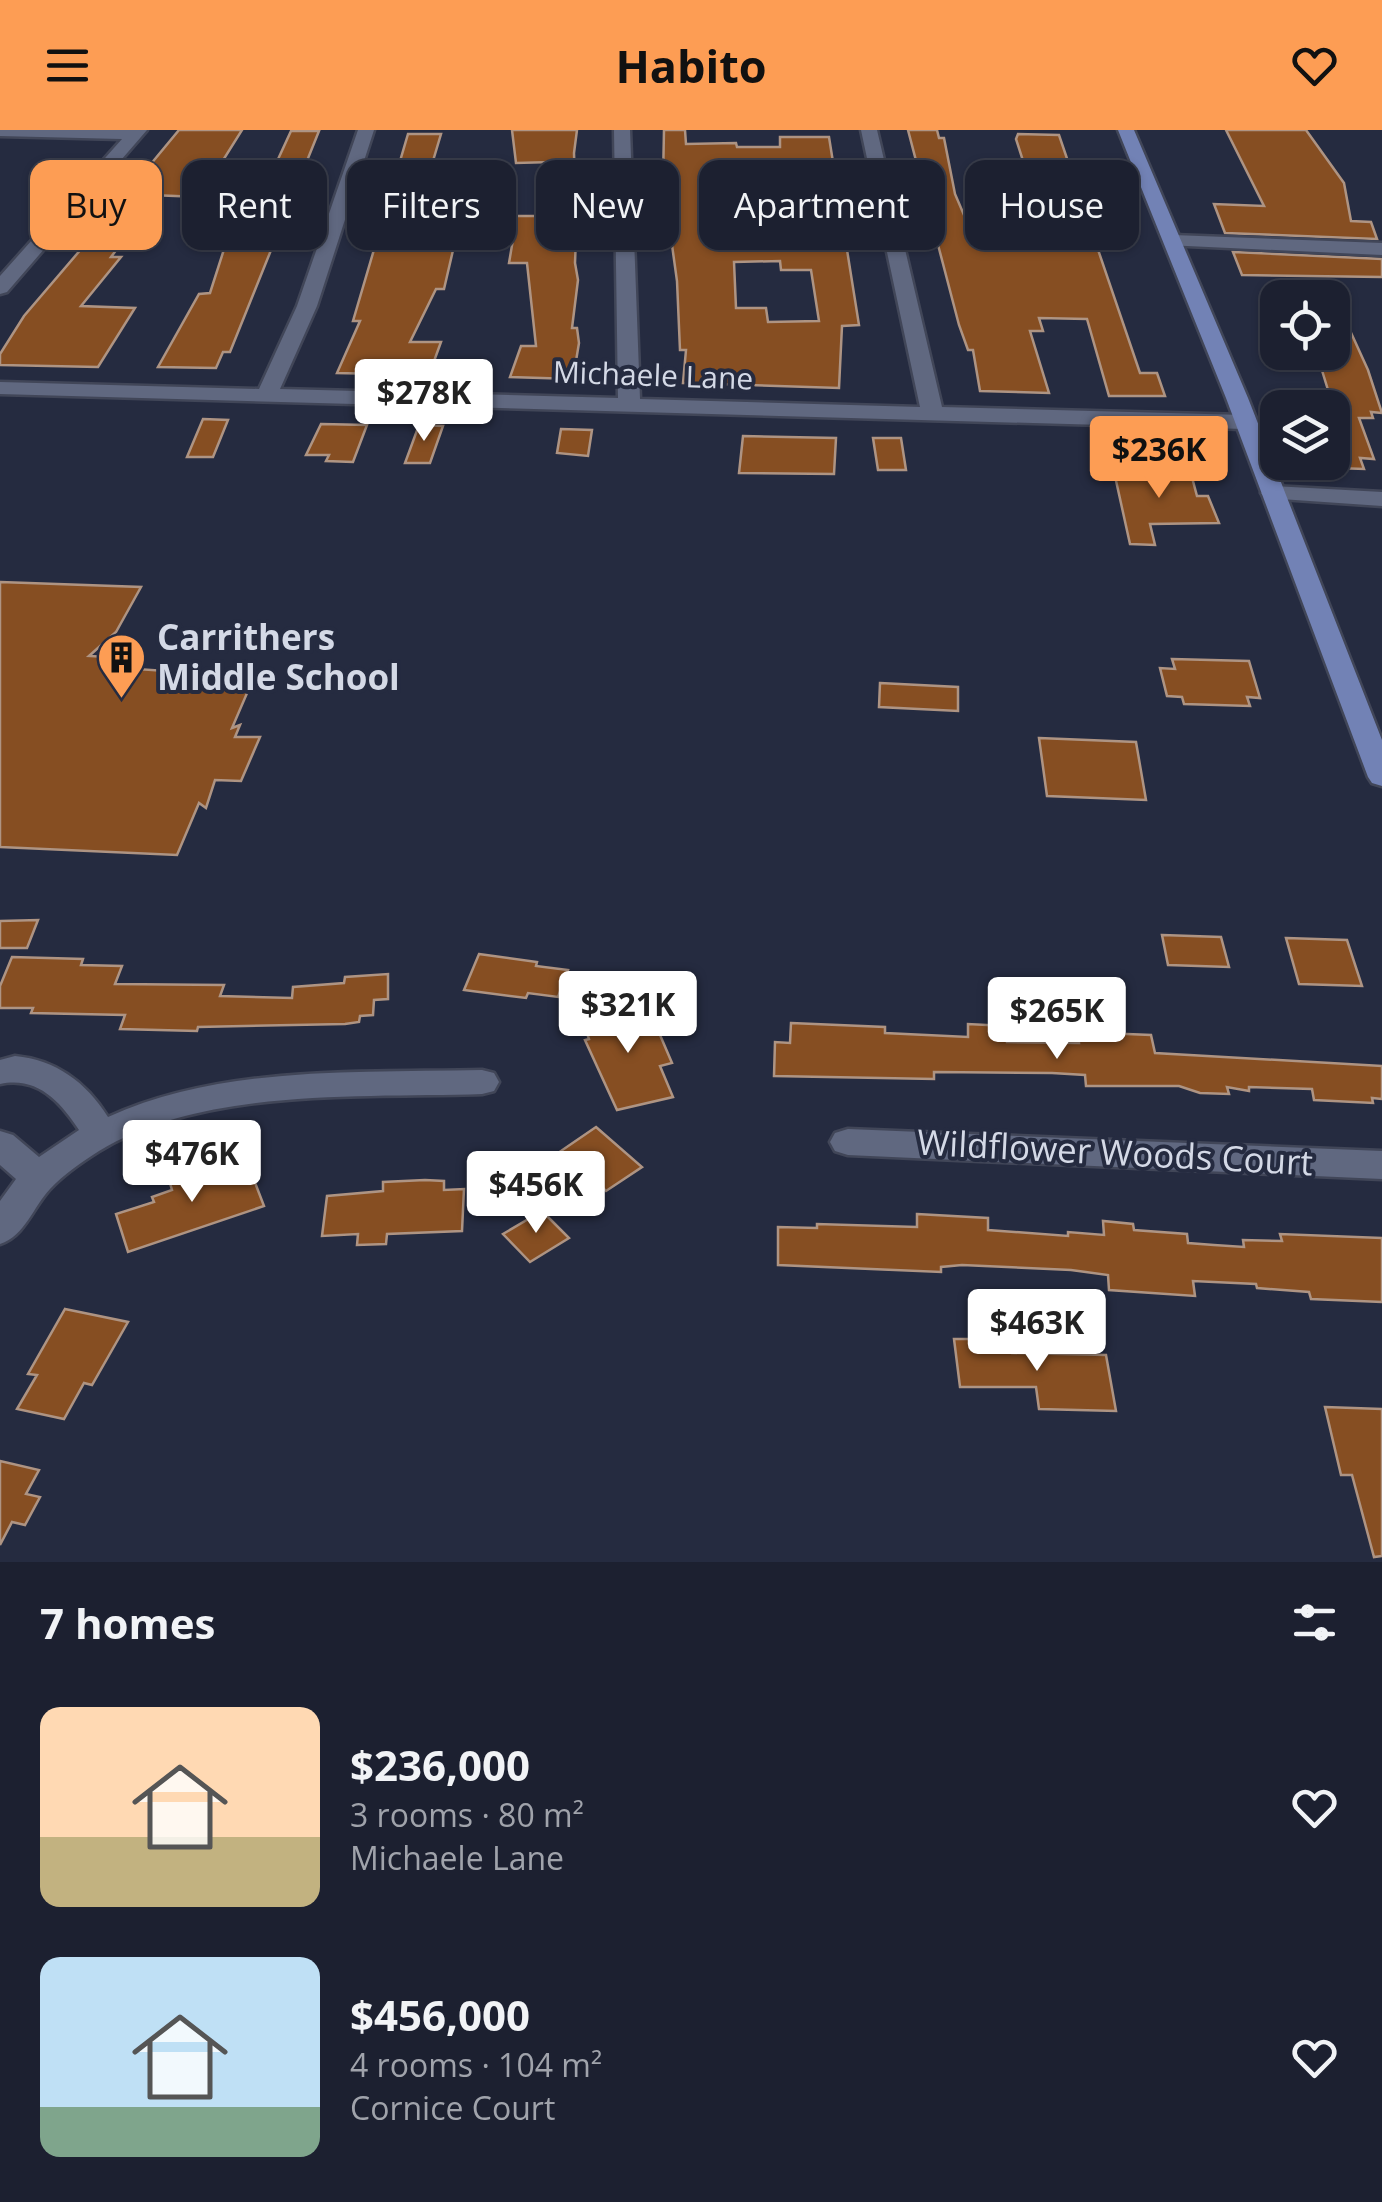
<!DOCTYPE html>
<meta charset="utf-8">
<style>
:root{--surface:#1c2030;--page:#252838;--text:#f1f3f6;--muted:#a0a3ab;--line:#3a3e4c;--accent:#fd9d54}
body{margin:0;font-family:"Open Sans",sans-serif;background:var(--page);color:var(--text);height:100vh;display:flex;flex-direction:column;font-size:38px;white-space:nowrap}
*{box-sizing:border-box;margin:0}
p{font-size:32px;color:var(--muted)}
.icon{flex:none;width:55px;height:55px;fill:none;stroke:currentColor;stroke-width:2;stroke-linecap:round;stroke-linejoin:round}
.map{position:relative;height:1432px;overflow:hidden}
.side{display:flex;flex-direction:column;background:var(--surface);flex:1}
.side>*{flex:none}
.hud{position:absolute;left:30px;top:30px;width:1322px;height:90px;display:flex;gap:20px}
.fabs{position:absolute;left:1260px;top:150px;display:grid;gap:20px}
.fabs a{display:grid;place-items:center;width:90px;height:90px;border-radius:20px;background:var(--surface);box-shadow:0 2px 8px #0004,0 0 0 2px var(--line);font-size:50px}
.price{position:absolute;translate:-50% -85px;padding:0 22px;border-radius:10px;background:#fff;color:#222;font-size:32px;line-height:65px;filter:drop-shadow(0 2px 5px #0008)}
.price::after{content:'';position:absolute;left:50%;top:60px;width:30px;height:22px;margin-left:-15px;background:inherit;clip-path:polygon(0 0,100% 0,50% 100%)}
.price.current{background:var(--accent);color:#111}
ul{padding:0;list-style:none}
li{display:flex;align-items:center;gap:30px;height:250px;padding:0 40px}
li span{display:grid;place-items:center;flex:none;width:280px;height:200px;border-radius:20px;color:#555}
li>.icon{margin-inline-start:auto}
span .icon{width:120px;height:120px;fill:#fffc;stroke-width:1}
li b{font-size:42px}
h2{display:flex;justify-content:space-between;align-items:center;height:120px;padding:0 40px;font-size:42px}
.pill{padding:0 35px;border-radius:20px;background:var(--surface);box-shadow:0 2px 8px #0004,0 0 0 2px var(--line);font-size:35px;line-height:90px}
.pill.current{background:var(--accent);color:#111}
header{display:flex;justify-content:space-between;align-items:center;height:130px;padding:0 40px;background:var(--accent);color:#111;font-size:45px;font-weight:700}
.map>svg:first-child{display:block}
</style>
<header><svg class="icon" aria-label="menu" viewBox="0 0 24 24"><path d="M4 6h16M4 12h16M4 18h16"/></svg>Habito<svg class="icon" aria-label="heart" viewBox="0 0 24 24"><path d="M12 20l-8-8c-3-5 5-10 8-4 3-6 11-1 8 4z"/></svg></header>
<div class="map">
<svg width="1382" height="1432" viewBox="0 0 1382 1432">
<rect width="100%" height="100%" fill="#252b40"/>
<!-- building -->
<g fill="#864e22" stroke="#ae9483" stroke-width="2.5" fill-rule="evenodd">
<polygon points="179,0 242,0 200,67 126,64"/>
<polygon points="512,0 577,0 574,23 575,54 578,54 575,133 578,150 572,198 577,198 579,213 573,249 510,247 521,216 536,216 527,133 509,133 517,86 548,86 552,32 516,33"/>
<path d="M664,0H685L686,14L736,13L737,17H780V7H829L859,195L842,196L839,258L683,253L686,220H680L677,151L663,50ZM780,131L781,140H811L819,191L768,192L766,178H736L734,132Z"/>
<polygon points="908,0 937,0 939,8 944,8 955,64 964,85 1056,84 1041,34 1024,34 1016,9 1018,4 1059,5 1140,243 1157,243 1165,266 1109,266 1087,189 1039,188 1043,201 1030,201 1049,263 980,261 973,220 968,220 959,195"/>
<polygon points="1226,0 1306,0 1344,53 1351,91 1371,92 1377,109 1225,103 1214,74 1264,76"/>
<polygon points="291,1 319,1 230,222 223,222 216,238 158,237 199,164 210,163 227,110 204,110 218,82 215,82 234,51 268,51"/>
<polygon points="408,4 441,4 427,51 448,49 430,116 454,116 444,159 436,159 410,212 441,212 429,245 337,243 360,191 353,191"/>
<polygon points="88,111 123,111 111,127 121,127 81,176 135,178 98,237 0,235 0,224 24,186"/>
<polygon points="1233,122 1382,129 1382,147 1242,145"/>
<polygon points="1332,161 1368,240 1382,283 1371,282 1373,288 1359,288 1374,329 1360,328 1364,339 1336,338 1332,327 1332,308 1343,309 1317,224 1332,224"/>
<polygon points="203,289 228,290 213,327 187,327"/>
<polygon points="321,294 367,295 353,332 326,331 329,325 306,325"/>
<polygon points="419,295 443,296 430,333 405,333"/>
<polygon points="561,299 592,300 588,326 557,323"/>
<polygon points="743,306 836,308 834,344 739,343"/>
<polygon points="873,308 901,308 906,340 878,340"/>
<polygon points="1113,337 1190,340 1197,366 1208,366 1219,393 1150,394 1155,415 1130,414"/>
<polygon points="0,452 141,457 116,502 89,526 126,528 121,538 254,547 232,598 240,595 235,607 260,607 241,651 215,650 206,678 199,673 177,725 0,717"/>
<polygon points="1172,529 1249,531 1260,568 1247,567 1250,576 1184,574 1182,567 1167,566 1160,538 1175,539"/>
<polygon points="880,553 958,557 958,581 879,577"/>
<polygon points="1039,608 1136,612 1146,670 1047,666"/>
<polygon points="38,790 27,818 0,818 0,791"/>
<polygon points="1162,805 1221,807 1229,837 1168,835"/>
<polygon points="1286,808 1347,810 1362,856 1299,854"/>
<polygon points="479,824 537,832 536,836 568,840 558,867 528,863 526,868 464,860"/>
<polygon points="12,827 83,829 81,835 122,836 115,854 224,855 220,866 292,868 293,857 344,853 345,847 388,844 388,869 374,870 373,885 360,886 359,892 345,894 198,897 197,901 120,899 125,885 31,883 33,878 0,878 0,856"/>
<polygon points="637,874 648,900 657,898 672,933 660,936 673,967 617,980 585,910 589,909 581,886"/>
<polygon points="791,893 885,897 885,903 968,907 968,894 1006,896 1007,912 1079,913 1078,902 1151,905 1155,923 1382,936 1382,969 1372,968 1373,973 1314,970 1312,959 1249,957 1249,961 1227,957 1229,964 1200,963 1179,956 1086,956 1085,945 1052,943 934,942 934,949 774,946 775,912 790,913"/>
<polygon points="596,997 642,1037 606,1061 601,1056 561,1082 520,1049"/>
<polygon points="246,1029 264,1076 128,1122 116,1084 154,1072 152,1067 172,1060 170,1053"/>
<polygon points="425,1050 444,1051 444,1060 464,1059 462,1101 387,1104 386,1114 357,1115 358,1104 322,1106 327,1066 383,1061 383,1052"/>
<polygon points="542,1081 569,1108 530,1132 503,1104"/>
<polygon points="917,1084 988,1088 988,1100 1068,1106 1068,1102 1104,1105 1103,1091 1133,1094 1134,1100 1187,1104 1188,1113 1214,1115 1244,1117 1243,1110 1282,1111 1280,1104 1382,1108 1382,1172 1311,1169 1309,1162 1257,1158 1256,1154 1193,1151 1195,1166 1109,1160 1108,1145 1071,1140 962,1135 941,1137 941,1142 778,1135 778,1097 817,1098 817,1094 917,1097"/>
<polygon points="65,1179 128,1192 92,1255 84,1253 64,1289 17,1279 37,1245 28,1244"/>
<polygon points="954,1209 1010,1209 1012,1223 1106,1225 1116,1281 1039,1279 1036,1257 960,1257"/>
<polygon points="1325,1277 1382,1279 1382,1426 1374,1427 1352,1345 1341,1345"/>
<polygon points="0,1331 39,1340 26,1364 40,1367 25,1395 12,1392 0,1415"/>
</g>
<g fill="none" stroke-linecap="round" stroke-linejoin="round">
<defs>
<g id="minor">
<polygon points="0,0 147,0 7,162 0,164 0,146 122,9 0,6"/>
<polygon points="358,0 374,0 317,176 280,259 618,268 614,0 630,0 640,269 920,277 861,0 877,0 942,277 1244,285 1255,292 1244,299 0,264 0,252 259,259 297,176"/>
<polygon points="1173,105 1382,113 1382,125 1166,115 1166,107"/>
<polygon points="1273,356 1382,362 1382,376 1265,368 1261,363"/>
<path d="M15,926C56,930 86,952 108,987C223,935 359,943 482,940L494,943L499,952L494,961L482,964C362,968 205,957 99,1021C83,1031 63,1045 50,1059C33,1077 25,1106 0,1114V1071L16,1049L0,1035V1001L13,1005L39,1027L79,1000C60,971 37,946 0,954V930Z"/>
<polygon points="848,999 1382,1021 1382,1049 848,1025 835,1021 830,1012 835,1003"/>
</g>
<polygon id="major" points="1118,0 1134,0 1248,268 1382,610 1382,656 1372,653 1368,647 1226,268"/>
</defs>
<!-- minor casing -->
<use href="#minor" stroke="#414658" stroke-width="5"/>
<!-- major casing -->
<use href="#major" stroke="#414658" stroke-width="5"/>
<!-- minor -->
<use href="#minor" fill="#606880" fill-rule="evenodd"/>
<!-- major -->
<use href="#major" fill="#7282b5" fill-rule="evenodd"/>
</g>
<!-- icons -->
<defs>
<symbol id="building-pin" viewBox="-11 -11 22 30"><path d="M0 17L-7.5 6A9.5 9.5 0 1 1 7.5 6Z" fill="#fd9d54" stroke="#252b40"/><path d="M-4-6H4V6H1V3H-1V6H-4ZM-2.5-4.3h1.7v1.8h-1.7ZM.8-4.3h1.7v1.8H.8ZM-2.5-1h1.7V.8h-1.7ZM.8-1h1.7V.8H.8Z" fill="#111"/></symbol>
</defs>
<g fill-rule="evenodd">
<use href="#building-pin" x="94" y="500" width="55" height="75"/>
</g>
<g text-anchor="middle" stroke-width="8" stroke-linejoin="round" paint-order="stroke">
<!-- far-street labels -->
<g font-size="30" fill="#d4d9e6" stroke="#252b40">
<text transform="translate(653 246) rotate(2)" y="10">Michaele Lane</text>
</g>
<!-- poi labels -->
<g font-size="35" font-weight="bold" fill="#d4d9e6" stroke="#252b40" text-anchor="start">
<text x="157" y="520">Carrithers<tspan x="157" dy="40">Middle School</tspan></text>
</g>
<!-- street labels -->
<g font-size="35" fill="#d4d9e6" stroke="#252b40">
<text transform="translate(1115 1023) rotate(3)" y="12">Wildflower Woods Court</text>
</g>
</g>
</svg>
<div class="fabs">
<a><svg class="icon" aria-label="locate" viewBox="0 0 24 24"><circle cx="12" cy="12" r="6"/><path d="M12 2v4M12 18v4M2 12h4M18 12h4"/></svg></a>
<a><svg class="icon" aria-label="layers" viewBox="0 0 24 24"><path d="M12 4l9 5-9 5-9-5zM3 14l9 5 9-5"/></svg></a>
</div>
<b class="price" style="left:424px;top:314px">$278K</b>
<b class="price current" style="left:1159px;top:371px">$236K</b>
<b class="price" style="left:628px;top:926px">$321K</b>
<b class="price" style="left:1057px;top:932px">$265K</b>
<b class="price" style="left:192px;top:1075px">$476K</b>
<b class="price" style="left:536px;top:1106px">$456K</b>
<b class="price" style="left:1037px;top:1244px">$463K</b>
<div class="hud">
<a class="pill current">Buy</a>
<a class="pill">Rent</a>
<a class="pill">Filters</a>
<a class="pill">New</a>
<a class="pill">Apartment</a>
<a class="pill">House</a>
</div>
</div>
<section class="side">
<h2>7 homes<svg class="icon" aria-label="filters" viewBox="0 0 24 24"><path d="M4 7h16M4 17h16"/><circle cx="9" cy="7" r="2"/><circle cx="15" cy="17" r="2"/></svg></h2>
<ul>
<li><span style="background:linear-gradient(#ffd9b3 65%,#c2b280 0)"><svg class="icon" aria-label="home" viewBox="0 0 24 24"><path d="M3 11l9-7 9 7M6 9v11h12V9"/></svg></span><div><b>$236,000</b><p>3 rooms · 80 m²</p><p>Michaele Lane</p></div><svg class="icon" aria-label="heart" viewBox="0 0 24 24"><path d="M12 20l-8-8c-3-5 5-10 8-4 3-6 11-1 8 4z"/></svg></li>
<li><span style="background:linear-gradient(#bfe0f5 75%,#7fa58c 0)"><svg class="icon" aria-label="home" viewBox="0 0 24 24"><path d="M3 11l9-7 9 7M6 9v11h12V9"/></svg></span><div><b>$456,000</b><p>4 rooms · 104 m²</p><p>Cornice Court</p></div><svg class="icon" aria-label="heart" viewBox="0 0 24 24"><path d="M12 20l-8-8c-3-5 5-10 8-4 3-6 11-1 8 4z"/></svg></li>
</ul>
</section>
